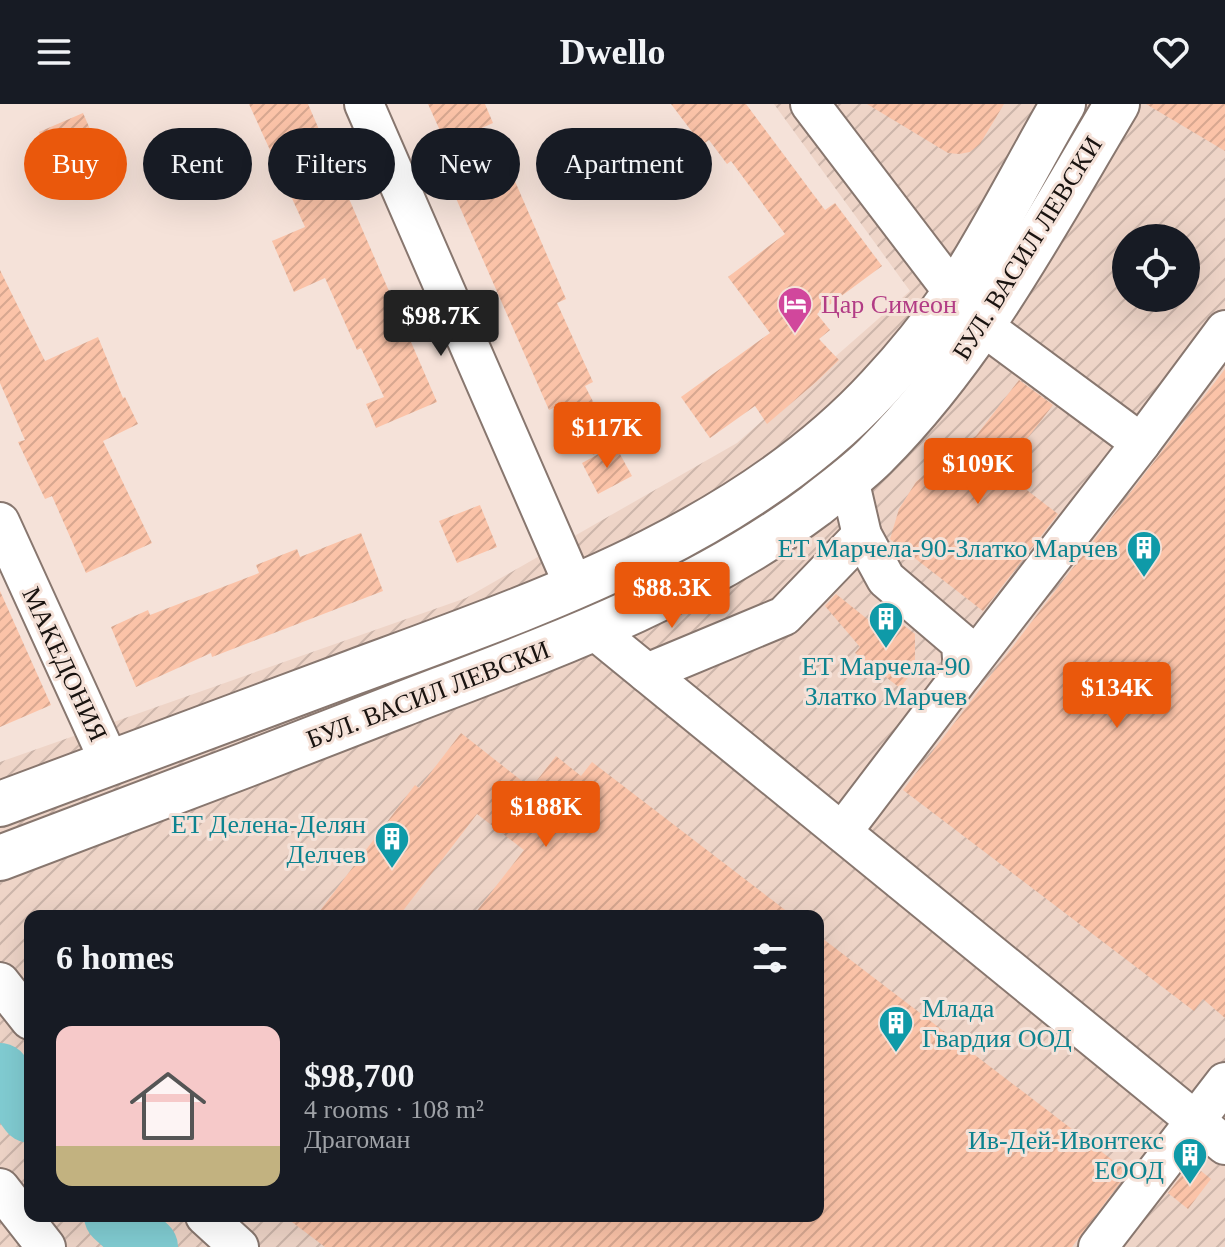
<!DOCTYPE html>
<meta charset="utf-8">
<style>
:root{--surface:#171b24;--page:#242831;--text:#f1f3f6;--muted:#9ea1a6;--accent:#ea580c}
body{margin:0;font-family:Georgia,serif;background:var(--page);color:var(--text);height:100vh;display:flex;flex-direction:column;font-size:30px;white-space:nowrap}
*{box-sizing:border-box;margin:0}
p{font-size:26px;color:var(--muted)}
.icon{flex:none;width:44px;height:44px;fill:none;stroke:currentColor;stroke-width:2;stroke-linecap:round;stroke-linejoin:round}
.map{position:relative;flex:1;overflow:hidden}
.details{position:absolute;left:24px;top:806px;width:800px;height:312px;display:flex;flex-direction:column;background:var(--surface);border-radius:16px;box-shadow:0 8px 32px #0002}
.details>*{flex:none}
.top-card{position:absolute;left:24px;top:24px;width:800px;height:72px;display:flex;gap:16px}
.fabs{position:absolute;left:1112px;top:120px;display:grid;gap:16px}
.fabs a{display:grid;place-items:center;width:88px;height:88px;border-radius:50%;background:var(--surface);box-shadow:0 8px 32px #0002;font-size:40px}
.price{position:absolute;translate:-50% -68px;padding:0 18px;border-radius:8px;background:var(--accent);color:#fff;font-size:26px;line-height:52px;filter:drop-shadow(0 2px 4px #0008)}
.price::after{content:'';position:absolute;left:50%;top:48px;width:24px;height:18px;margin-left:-12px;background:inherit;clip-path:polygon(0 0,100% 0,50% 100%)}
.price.on{background:#222;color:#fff}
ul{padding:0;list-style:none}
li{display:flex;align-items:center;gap:24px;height:200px;padding:0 32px}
li span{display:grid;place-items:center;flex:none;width:224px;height:160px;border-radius:16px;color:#555}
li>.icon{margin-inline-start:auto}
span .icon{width:96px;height:96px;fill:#fffc;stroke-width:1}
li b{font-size:34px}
h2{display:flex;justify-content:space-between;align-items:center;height:96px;padding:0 32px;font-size:34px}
.tag{padding:0 28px;border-radius:36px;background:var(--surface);box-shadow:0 8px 32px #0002;font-size:28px;line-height:72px}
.tag.on{background:var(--accent);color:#fff}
header{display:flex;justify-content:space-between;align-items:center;height:104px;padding:0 32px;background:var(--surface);font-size:36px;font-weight:800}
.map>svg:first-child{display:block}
</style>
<header><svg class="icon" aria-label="menu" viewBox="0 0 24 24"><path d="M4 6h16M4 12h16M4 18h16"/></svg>Dwello<svg class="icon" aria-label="heart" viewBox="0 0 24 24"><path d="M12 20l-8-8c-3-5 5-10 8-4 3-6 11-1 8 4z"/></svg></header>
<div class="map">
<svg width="1225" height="1143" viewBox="0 0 1225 1143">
<defs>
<pattern id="industrial-furrows" width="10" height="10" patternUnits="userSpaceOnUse" patternTransform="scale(2)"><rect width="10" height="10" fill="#eed4c7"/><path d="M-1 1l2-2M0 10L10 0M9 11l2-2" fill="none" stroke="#ccb5aa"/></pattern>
<pattern id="building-hatch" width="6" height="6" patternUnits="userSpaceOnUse" patternTransform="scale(2)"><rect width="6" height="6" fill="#fbc3a8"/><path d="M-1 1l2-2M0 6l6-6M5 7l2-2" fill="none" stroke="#d7a790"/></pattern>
</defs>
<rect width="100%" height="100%" fill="#f5e2d9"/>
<!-- industrial -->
<path fill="url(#industrial-furrows)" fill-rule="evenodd" d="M774,0H1225V1143H0V658L466,494L737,339L910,187ZM1126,134H1186V194H1126ZM30,812H818V1112H30Z"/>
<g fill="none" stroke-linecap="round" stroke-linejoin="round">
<!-- river -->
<g stroke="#81ccd2" stroke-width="60">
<polyline points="0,969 30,1009"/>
<polyline points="114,1112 148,1143"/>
</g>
</g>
<!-- building -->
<g fill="url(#building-hatch)">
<polygon points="249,0 308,0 437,298 376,324 366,300 384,293 361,244 357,246 325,174 294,188 272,137 305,123"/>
<polygon points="428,0 485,0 493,19 446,40"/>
<polygon points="671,0 746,0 825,106 835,99 882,162 817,210 830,226 819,235 839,256 816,278 767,320 755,302 710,334 681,293 770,229 728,173 785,130 731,57 727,60 709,36 702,41"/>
<polygon points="867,0 1004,0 980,40 970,48 959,50 948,49"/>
<polygon points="1146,0 1225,0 1225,47"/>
<polygon points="83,9 108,66 64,86 39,28"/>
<polygon points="511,68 566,195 557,199 593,278 585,282 615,340 593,351 565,299 549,306 455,92"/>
<polygon points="0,166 45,257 98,233 123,294 125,293 138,320 103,337 152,439 86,469 52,392 45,395 18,338 25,336 0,279"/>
<polygon points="1225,265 1225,914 1203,895 1194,907 903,686"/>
<polygon points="1019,276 1053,301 1002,367 1058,410 983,507 890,435 899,405 916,378 951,347 976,332"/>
<polygon points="615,341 632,372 598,390 582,359"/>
<polygon points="480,401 497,443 457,459 439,417"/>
<polygon points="361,429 383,487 212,553 211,549 136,583 111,523 148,506 150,511 259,469 256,461 297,445 300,453"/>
<polygon points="0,487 51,601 0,623"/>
<polygon points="836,490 876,522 886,508 915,530 915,564 900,584 855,549 860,543 825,502"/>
<polygon points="461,629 531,684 556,652 581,672 592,658 793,812 473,812 524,746 477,710 399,812 316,812 415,681 419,684"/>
<polygon points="818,831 1128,1068 1072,1143 325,1143 284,1112 818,1112"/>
<polygon points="1191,1059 1211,1075 1188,1105 1168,1089"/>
</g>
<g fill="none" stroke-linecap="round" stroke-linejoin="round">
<defs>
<g id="minor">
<polyline points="364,0 574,482"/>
<polyline points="810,0 954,189"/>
<polyline points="983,222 1141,339 1225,226"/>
<polyline points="0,418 110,659"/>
<polyline points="593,525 1225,1041"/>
<polyline points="647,569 784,512 862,431"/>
<polyline points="963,569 1141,339"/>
<polyline points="842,728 963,569 961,539 886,475 862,431 849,375"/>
<polyline points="0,878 30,916"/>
<polyline points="0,1084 46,1143"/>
<polyline points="205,1112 239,1143"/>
<polyline points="1098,1143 1225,978"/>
</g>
<g id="major">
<path d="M0,700C118,656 236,612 354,568C538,500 743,431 879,283C906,254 932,222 954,190C993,130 1027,62 1063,0"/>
<path d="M0,754C134,704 267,653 400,601C543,546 692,494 816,401C836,385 857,370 875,352C977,250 1044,122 1117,0"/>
</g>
</defs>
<!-- minor casing -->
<use href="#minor" stroke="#88776f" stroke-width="42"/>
<!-- major casing -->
<use href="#major" stroke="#88776f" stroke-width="48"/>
<!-- minor -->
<use href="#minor" stroke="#fff" stroke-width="38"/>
<!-- major -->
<use href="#major" stroke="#fff" stroke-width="44"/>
</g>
<!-- icons -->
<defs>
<symbol id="hotel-pin" viewBox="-11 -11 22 30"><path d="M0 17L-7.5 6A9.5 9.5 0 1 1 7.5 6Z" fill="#d1479c" stroke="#f5e2d9"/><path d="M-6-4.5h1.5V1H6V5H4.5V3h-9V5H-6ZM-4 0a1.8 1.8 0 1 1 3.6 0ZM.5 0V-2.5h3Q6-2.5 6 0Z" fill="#fff"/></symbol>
<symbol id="building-pin" viewBox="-11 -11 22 30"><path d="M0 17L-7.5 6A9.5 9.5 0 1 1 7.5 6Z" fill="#0f9aa8" stroke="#f5e2d9"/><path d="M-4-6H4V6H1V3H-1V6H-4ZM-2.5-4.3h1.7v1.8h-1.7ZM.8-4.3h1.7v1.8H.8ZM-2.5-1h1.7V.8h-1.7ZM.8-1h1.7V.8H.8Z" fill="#fff"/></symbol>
</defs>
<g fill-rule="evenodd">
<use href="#hotel-pin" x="775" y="180" width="40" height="54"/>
<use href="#building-pin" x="1124" y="424" width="40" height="54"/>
<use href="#building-pin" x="866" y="495" width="40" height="54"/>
<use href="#building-pin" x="372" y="715" width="40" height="54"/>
<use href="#building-pin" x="876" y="899" width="40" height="54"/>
<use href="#building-pin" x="1170" y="1031" width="40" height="54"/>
</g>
<g text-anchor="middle" stroke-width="6" stroke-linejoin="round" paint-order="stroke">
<!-- street labels -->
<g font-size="26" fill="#191310" stroke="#f5e2d9">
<text transform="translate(1027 144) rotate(-58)" y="9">БУЛ. ВАСИЛ ЛЕВСКИ</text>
<text transform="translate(65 560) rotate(65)" y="9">МАКЕДОНИЯ</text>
<text transform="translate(428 590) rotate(-21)" y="9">БУЛ. ВАСИЛ ЛЕВСКИ</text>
</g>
<!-- hotel labels -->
<g font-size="26" fill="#b23c85" stroke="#f5e2d9" text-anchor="start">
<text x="821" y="209">Цар Симеон</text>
</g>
<!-- culture labels -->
<g font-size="26" fill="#0d838f" stroke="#f5e2d9" text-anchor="end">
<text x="1118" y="453">ЕТ Марчела-90-Златко Марчев</text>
<text x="886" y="571" text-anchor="middle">ЕТ Марчела-90<tspan x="886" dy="30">Златко Марчев</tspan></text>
<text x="366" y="729">ЕТ Делена-Делян<tspan x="366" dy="30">Делчев</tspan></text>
<text x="922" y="913" text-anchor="start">Млада<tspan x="922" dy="30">Гвардия ООД</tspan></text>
<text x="1164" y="1045">Ив-Дей-Ивонтекс<tspan x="1164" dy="30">ЕООД</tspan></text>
</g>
</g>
</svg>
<div class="fabs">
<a><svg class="icon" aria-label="locate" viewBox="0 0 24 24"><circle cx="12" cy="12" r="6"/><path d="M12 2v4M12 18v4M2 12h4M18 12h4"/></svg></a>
</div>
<b class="price on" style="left:441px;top:254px">$98.7K</b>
<b class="price" style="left:607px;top:366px">$117K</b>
<b class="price" style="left:978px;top:402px">$109K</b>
<b class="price" style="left:672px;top:526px">$88.3K</b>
<b class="price" style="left:1117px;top:626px">$134K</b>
<b class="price" style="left:546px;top:745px">$188K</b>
<div class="top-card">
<a class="tag on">Buy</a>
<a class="tag">Rent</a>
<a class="tag">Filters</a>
<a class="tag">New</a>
<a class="tag">Apartment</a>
</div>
<section class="details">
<h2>6 homes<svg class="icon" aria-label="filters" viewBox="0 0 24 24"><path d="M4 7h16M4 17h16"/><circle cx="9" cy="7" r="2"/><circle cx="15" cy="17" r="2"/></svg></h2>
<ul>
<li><span style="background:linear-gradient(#f6c9c9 75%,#c2b280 0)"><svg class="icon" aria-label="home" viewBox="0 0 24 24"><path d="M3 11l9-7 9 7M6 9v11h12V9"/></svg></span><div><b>$98,700</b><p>4 rooms · 108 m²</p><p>Драгоман</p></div></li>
</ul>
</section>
</div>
